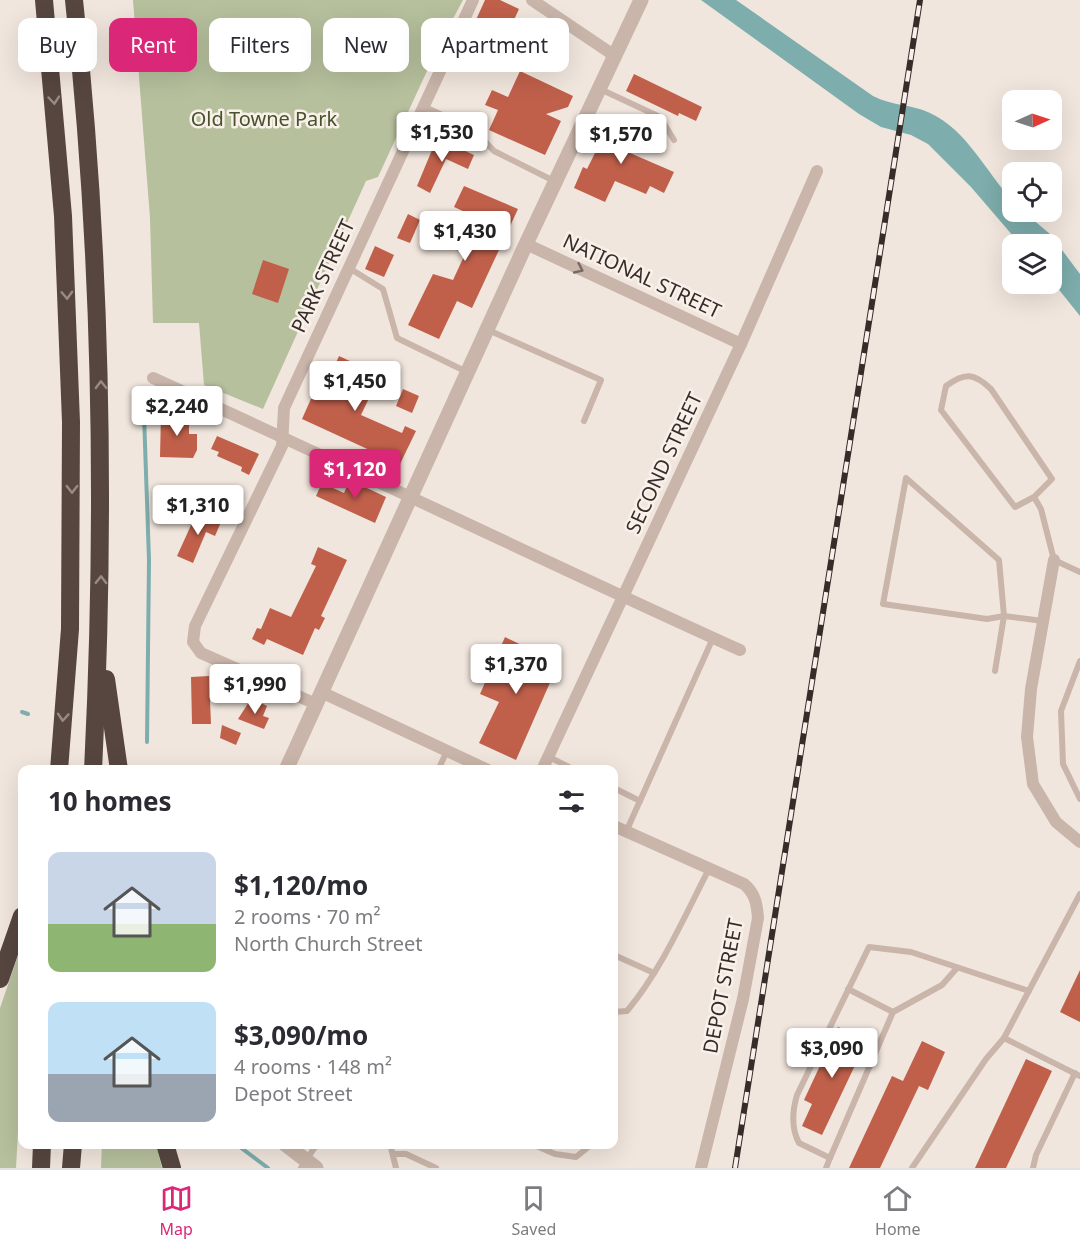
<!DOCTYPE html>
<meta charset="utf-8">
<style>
:root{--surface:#fff;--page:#f7f7f7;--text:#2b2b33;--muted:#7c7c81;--line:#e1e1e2;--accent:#db2777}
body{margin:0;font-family:"Noto Sans",sans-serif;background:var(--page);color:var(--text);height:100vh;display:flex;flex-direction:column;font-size:22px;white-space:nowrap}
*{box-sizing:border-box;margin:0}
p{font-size:20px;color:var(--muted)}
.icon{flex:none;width:33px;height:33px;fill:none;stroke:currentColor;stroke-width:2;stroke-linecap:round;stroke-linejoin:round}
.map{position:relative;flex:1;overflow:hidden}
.side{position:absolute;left:18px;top:765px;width:600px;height:384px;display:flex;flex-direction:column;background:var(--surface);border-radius:12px;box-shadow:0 6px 24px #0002}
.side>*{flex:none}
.hud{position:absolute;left:18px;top:18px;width:600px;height:54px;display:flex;gap:12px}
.needle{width:39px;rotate:87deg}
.buttons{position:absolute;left:1002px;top:90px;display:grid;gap:12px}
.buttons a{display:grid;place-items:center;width:60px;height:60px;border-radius:12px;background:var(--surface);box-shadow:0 6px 24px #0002;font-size:30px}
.price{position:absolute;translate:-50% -51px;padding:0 14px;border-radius:6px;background:#fff;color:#222;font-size:20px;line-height:39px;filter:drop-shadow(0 2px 3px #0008)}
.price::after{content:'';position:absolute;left:50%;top:36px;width:18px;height:14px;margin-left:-9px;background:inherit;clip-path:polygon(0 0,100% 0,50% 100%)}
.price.active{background:var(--accent);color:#fff}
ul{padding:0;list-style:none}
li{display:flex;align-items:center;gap:18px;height:150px;padding:0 30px}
li span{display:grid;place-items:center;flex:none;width:168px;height:120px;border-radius:12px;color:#555}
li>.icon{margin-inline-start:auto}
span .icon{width:72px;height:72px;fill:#fffc;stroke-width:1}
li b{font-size:26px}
h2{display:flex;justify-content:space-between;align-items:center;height:72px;padding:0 30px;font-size:26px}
.tag{padding:0 21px;border-radius:12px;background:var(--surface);box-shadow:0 6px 24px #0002;font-size:21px;line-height:54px}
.tag.active{background:var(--accent);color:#fff}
.dock{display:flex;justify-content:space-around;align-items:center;height:84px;border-top:2px solid var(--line);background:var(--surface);font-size:16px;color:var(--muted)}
.dock a{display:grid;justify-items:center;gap:3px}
.dock .active{color:var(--accent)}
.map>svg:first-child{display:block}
</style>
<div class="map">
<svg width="1080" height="1168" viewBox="0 0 1080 1168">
<rect width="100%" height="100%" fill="#f1e6dd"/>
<!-- green -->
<g fill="#b6c09d">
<polygon points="133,0 463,0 439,45 378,177 366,181 263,409 204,385 199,323 153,323 150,218"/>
<polygon points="22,944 22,1060 16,1168 0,1168 0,1008"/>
<polygon points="102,1144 156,1145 162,1168 101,1168"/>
</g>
<!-- water -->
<path fill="#7dadac" d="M701,0H736L873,96C892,106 911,104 930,113C967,130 986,172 1012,200V212H1024L1050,234L1080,274V316L1052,281V244H1020L971,187L928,144L911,135L881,127L859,114Z"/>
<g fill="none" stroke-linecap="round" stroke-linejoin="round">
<!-- stream -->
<g stroke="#7dadac" stroke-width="4">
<polyline points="144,415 149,560 147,742"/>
<polyline points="22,712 28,714"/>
<polyline points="236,1144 268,1168"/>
</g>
</g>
<!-- building -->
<g fill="#c0604b">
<polygon points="485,0 500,0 519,9 496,59 465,44"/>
<polygon points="520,71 573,96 568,107 546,114 561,121 545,155 489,130 498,110 485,105 492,90 508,97"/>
<polygon points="634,74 702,107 696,121 679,113 678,116 626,91"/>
<polygon points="618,114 643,126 630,153 674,172 664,193 650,186 646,194 615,181 605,202 574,188 583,167 587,169 602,139 605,141"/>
<polygon points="437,138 474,155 468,169 446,159 430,193 417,186"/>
<polygon points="464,186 518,209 472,308 457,301 439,339 408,325 433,274 453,280 465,254 441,243 447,231 466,240 476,217 454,207"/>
<polygon points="408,214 420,220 410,243 397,238"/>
<polygon points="375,246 394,255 384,277 365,269"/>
<polygon points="263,260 289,269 278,303 252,294"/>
<polygon points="339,356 380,375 361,415 402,433 405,426 416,431 400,464 302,419 314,392 323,392"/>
<polygon points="403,389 419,396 412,413 396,406"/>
<polygon points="161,413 189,414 189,434 197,434 197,450 193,458 160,457"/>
<polygon points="217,436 259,454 249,475 241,471 242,467 217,456 219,452 211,449"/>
<polygon points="350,480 386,497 375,523 316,496 322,483 344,493"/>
<polygon points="197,512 221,522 215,536 206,532 193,563 177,556"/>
<polygon points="318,547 347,560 321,616 325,618 319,630 315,628 303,655 267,639 264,645 252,639 257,628 261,629 270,608 291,617 316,566 311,564"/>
<polygon points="505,637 532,650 535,644 549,651 546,656 559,662 516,760 479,743 499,702 480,694"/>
<polygon points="209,676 211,724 192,724 191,677"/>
<polygon points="257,701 267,706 263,716 269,718 264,729 238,719 249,702 256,705"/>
<polygon points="222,725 241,733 236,745 220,738"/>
<polygon points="1080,970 1080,1022 1060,1012"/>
<polygon points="838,1027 867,1040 822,1135 802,1126 812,1104 804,1100"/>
<polygon points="922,1041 945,1052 928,1090 919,1086 880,1168 849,1168 892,1076 903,1081"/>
<polygon points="1026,1059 1052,1071 1006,1168 975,1168"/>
</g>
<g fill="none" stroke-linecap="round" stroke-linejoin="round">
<!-- service -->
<g stroke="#c9b5a9" stroke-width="6">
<polyline points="600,89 660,117 674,140"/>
<polyline points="423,106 474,130 494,151 556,182"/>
<polyline points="349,268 383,289 397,338 467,372"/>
<polyline points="488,330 601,380 584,421"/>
<path d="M1034,497L1015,507L941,410L946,386C965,372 974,373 991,389L1052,479L1034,497L1041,509L1054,560L1080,572"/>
<polyline points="1080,661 1061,711 1063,764 1080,799"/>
<polyline points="995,671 1004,616 987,619 883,604 906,478 999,560 1004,616 1043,621"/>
<polyline points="549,757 575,770"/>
<polyline points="438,770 447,751"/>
<polyline points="614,788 640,801"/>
<polyline points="626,832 713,638"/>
<polyline points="1080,894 1004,1038 1080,1076"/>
<polyline points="614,955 654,973"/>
<path d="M848,989L893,1012L830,1158L799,1143C791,1128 792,1112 797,1095L869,947L911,952L1029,991"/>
<path d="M614,1012L627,1011C662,969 684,917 709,869"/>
<polyline points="893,1012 942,985 957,968"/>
<polyline points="390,1144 396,1168"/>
<polyline points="532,1144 555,1154 576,1157 592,1144"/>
<polyline points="393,1154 406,1154 436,1168"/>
<polyline points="301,1168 317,1144"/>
<polyline points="826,1168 830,1158"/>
<polyline points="912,1168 986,1059 1004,1038"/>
<polyline points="1033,1168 1036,1155 1075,1073"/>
</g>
<!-- minor -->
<g stroke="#c9b5a9" stroke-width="12">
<polyline points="532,0 615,56"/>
<polyline points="526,244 741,344"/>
<path d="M153,378C350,467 543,561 740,650"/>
<polyline points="1054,560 1031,689 1027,737 1033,784 1056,822 1080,842"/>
<polyline points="321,692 488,770"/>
<polyline points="316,704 201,653 193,642 195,626 282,446 284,408 473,0"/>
<polyline points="542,770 741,344 817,171"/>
<path d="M614,826L744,884C755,893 757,904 758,918L743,999L701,1168"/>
</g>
<!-- tertiary -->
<g stroke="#c9b5a9" stroke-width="15">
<polyline points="286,770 526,244 641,0"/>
<polyline points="285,1144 316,1168"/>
</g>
<!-- motorway -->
<g stroke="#574640" stroke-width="18">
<polyline points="44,0 63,216 71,422 70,629 59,770"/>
<path d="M74,0C102,257 106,512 93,770"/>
<polyline points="106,679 119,770"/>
<polyline points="0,979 22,916"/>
<polyline points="165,1144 172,1168"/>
<polyline points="41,1168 42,1144"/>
<polyline points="71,1168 73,1144"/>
</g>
<defs>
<polyline id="rail" points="735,1168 920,0"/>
</defs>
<!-- rail casing -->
<use href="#rail" stroke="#362c29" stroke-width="6"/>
<!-- rail -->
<use href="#rail" stroke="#f9f1e9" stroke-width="4" stroke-dasharray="11" stroke-linecap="butt"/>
</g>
<!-- one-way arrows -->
<defs><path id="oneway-chevron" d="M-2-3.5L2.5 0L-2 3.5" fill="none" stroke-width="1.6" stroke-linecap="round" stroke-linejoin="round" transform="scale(1.5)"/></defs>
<g stroke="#988a84">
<use href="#oneway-chevron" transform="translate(54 100) rotate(85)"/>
<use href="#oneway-chevron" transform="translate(67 295) rotate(88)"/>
<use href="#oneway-chevron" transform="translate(101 385) rotate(-91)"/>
<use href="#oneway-chevron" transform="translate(72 489) rotate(90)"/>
<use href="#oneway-chevron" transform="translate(101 580) rotate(-89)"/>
<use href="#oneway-chevron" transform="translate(63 717) rotate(94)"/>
</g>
<use stroke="#786a63" href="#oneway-chevron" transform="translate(579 269) rotate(25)"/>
<g text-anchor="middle" stroke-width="5" stroke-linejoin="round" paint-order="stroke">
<!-- park labels -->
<g font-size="20" fill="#48532d" stroke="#f9f1e9">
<text x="264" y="126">Old Towne Park</text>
</g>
<!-- street labels -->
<g font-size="20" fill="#362c29" stroke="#f9f1e9">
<text transform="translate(323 276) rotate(-65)" y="7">PARK STREET</text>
<text transform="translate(642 276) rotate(25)" y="7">NATIONAL STREET</text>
<text transform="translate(664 463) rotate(-65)" y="7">SECOND STREET</text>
<text transform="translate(723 986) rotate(-79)" y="7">DEPOT STREET</text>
</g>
</g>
</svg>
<div class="buttons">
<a><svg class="needle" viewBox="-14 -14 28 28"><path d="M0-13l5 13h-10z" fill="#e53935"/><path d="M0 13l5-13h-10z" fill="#7c7c81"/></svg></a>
<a><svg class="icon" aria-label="locate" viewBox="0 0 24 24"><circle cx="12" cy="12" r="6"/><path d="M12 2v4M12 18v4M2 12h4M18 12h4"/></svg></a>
<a><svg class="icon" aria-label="layers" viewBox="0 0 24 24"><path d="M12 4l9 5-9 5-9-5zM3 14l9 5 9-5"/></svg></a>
</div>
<b class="price" style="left:442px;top:163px">$1,530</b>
<b class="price" style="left:621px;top:165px">$1,570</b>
<b class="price" style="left:465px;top:262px">$1,430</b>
<b class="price" style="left:355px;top:412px">$1,450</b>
<b class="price" style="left:177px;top:437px">$2,240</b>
<b class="price active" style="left:355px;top:500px">$1,120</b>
<b class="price" style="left:198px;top:536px">$1,310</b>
<b class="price" style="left:516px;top:695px">$1,370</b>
<b class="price" style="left:255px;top:715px">$1,990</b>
<b class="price" style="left:832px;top:1079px">$3,090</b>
<div class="hud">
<a class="tag">Buy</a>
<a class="tag active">Rent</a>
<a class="tag">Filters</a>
<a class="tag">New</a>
<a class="tag">Apartment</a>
</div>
<section class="side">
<h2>10 homes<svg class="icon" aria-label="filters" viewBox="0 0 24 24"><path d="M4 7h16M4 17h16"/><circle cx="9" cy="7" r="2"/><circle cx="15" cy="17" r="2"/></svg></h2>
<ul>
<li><span style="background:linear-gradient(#c9d6e8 60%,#8fb573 0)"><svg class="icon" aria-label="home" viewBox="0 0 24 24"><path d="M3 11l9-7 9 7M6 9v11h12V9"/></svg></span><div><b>$1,120/mo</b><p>2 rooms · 70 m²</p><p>North Church Street</p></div></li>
<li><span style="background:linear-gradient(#bfe0f5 60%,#9aa5b1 0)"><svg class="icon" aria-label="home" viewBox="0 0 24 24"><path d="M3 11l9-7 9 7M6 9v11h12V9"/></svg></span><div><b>$3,090/mo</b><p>4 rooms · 148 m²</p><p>Depot Street</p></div></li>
</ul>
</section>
</div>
<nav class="dock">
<a class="active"><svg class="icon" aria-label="map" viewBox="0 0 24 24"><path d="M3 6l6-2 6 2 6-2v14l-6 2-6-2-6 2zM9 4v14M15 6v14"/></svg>Map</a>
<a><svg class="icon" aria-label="saved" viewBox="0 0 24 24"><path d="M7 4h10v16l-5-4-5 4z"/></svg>Saved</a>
<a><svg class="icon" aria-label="home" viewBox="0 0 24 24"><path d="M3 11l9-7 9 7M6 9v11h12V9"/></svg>Home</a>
</nav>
